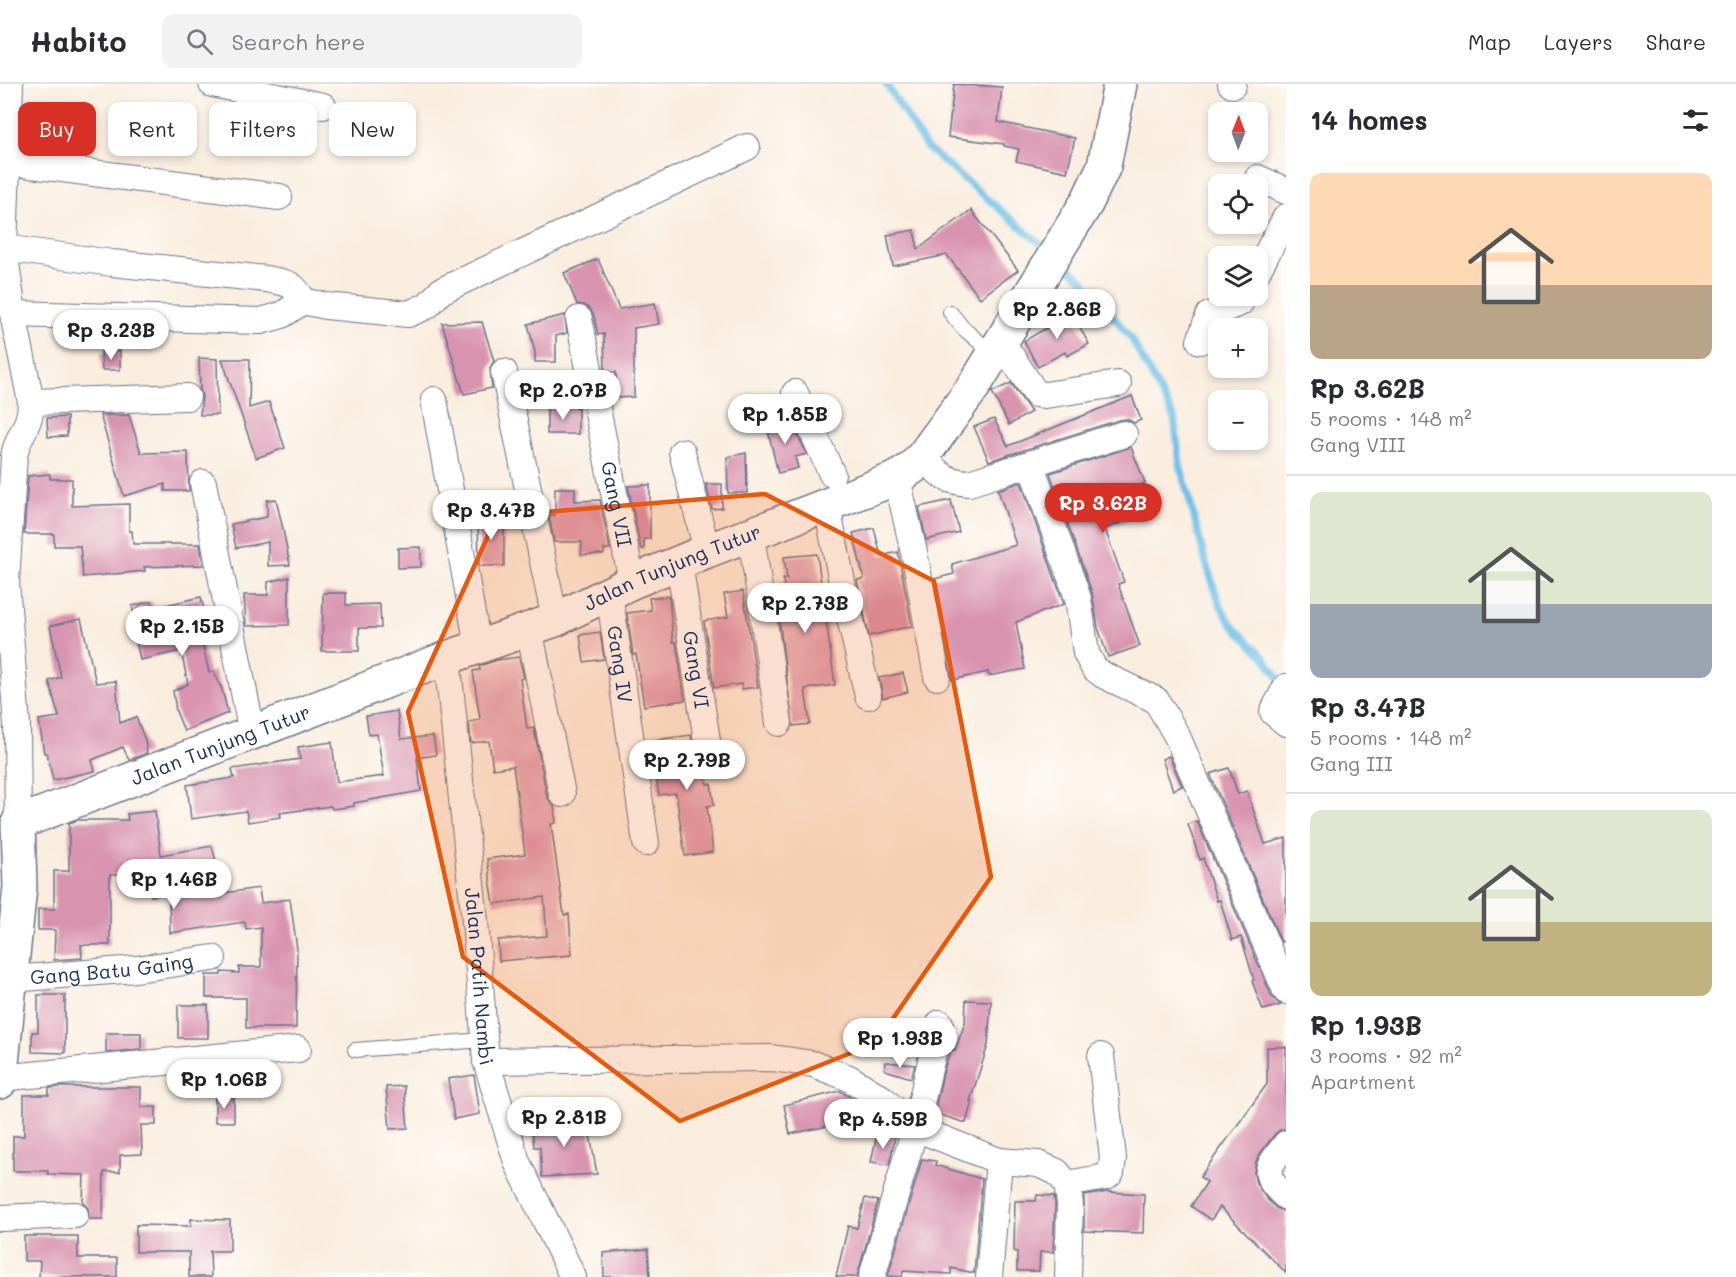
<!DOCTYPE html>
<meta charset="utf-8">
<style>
:root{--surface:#fff;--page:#f2f2f3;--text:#2b2b33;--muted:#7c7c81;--line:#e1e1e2;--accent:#d93025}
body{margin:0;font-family:Mali,sans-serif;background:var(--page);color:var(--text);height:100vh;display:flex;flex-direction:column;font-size:22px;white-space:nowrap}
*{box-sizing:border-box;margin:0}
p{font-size:20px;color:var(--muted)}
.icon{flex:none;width:33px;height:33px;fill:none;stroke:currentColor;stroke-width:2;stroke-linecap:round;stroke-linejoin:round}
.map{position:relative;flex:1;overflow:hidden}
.drawer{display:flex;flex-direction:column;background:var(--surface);width:450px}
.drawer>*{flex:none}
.guide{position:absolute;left:18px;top:18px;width:570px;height:54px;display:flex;gap:12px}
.needle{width:39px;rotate:1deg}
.fabs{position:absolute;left:1208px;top:18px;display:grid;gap:12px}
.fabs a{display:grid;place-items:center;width:60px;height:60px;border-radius:12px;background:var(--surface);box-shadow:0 3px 9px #0003;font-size:30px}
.price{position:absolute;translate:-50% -51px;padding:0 14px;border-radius:21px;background:#fff;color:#222;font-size:20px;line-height:39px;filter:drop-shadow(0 2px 3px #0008)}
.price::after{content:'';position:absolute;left:50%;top:36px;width:18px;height:14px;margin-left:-9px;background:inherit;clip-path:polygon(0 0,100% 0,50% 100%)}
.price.current{background:var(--accent);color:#fff}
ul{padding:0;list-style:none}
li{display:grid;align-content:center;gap:12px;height:318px;padding:0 24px}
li+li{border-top:2px solid var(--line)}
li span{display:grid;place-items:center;height:186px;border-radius:12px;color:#555}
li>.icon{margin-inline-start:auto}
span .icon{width:108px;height:108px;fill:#fffc;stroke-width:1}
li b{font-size:26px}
h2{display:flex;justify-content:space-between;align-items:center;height:72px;padding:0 24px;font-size:26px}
.pill{padding:0 21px;border-radius:12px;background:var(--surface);box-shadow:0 3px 9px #0003;font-size:21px;line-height:54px}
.pill.current{background:var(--accent);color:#fff}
header{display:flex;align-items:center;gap:36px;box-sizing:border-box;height:84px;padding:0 30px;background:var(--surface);border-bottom:2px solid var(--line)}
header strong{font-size:28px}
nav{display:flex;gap:33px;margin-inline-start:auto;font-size:21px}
.search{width:420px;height:54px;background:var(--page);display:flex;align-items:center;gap:15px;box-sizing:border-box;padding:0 21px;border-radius:12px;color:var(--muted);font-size:22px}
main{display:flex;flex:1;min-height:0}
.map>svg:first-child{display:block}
</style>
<header>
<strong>Habito</strong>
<div class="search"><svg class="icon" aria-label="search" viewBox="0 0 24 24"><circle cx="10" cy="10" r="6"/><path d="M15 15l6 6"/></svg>Search here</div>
<nav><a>Map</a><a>Layers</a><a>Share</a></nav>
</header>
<main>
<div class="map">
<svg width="1286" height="1193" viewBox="0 0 1286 1193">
<rect width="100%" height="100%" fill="#fdfcf7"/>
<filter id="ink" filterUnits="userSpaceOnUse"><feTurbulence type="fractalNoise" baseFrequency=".0167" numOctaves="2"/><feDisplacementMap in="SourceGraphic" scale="12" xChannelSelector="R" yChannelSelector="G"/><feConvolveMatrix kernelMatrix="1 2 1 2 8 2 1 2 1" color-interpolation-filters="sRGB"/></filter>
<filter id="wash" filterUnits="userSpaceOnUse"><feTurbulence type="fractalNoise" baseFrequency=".008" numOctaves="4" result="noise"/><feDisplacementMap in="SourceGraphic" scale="24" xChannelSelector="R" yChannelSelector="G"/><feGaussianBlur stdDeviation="1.35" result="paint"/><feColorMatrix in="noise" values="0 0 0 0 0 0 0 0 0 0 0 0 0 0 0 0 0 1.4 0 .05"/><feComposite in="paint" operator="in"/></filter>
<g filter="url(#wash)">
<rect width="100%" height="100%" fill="#f9edde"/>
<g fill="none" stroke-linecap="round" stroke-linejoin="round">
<!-- stream -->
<g stroke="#6cc0e8" stroke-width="7">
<polyline points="886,0 926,63 1048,166"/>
<polyline points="1061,177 1083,196 1131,254 1174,333 1180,380 1206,479 1220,521 1232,541 1263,572 1283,600"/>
</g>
</g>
<g id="blocks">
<!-- building -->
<g fill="#d893af">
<polygon points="954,0 1002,3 998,38 1075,54 1067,88 1016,77 1019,65 1004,62 1004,60 948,53"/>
<polygon points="971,126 1018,186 980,214 947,171 893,182 887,151 914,146 918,165"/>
<polygon points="598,175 619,225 655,219 659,240 634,244 634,313 616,314 616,288 605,289 605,287 604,250 598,251 594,232 590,225 584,221 577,220 564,189"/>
<polygon points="1070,227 1089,260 1067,272 1065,268 1038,283 1024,257 1050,242 1049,239"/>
<polygon points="565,231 567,249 556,252 556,278 535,278 535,268 528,240"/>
<polygon points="482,238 494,277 490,284 492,304 464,310 442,239"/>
<polygon points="120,267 120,286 102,286 101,268"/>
<polygon points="199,274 217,275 218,331 200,331 202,313 200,305"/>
<polygon points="222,275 250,275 249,324 269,318 285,364 256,374"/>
<polygon points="1011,299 1031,328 1009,341 992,308"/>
<polygon points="1132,312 1141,336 1134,339 1127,335 1119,336 989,377 974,343 994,335 1008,362"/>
<polygon points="578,323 578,350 547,350 547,324"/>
<polygon points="100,331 129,331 141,369 188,368 189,407 165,407 165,400 124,412"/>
<polygon points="67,333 67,352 48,353 47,334"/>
<polygon points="785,334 789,350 796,348 807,370 795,373 798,384 778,389 766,338"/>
<polygon points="1131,363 1145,399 1138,402 1148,428 1105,445 1124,498 1118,500 1140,562 1108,573 1098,544 1092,509 1050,389"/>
<polygon points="746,369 747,409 728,409 727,373"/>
<polygon points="50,390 50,395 72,395 72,422 129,420 129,447 132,447 133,460 200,460 203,481 144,483 145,487 83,493 80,462 54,462 54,450 24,450 28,392"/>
<polygon points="1021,398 1064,520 1016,538 1025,585 989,592 988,588 952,596 934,495 954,490 952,480 1016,461 998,406"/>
<polygon points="706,400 722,400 722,424 712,425"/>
<polygon points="650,401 650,455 644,455 644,465 641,465 628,402"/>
<polygon points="555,404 575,404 575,417 600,416 610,465 604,465 604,470 581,471 582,458 554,458 549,431 555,431"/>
<polygon points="276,415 283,445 290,481 268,482 268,458 236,464 231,440 267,433 267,416"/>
<polygon points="951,416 959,448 926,456 919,423"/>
<polygon points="504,432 504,482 479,482 478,433"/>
<polygon points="874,444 881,472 898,468 912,542 869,552 857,496 864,495 853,449"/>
<polygon points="421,463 421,483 398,484 398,464"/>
<polygon points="817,470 835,601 805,605 810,640 793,642 778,528 787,526 783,495 787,495 784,473"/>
<polygon points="289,493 289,541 246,542 244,511 268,511 268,498"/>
<polygon points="743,507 758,603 742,605 741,600 714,604 704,537 728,533 724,510"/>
<polygon points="323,509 346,509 346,521 380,520 381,544 359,544 359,567 322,567"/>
<polygon points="669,512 673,558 676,558 685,616 644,622 636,570 633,571 627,529 651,526 649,514"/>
<polygon points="201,513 207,538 198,540 209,589 214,587 220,602 221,602 228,629 184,647 176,627 173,607 188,600 181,567 140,576 135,552 139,551 132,522 152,517 153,524"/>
<polygon points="81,535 96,599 116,597 120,639 136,633 145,656 147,669 129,676 123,663 92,676 95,687 53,696 47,669 44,669 39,636 59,633 49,597 61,593 50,542"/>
<polygon points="600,548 604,575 584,578 580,551"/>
<polygon points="519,573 524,594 520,595 527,645 534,644 547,713 554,722 556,739 551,740 564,831 569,830 572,871 499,877 498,856 547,852 544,813 494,820 487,775 525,770 513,682 493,685 489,657 471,659 469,638 480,636 473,587 480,586 479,582 497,576"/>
<polygon points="903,589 908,608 883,614 879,594"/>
<polygon points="397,627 401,655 433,652 436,671 417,674 421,707 354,719 354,722 332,725 331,722 280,729 281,733 248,738 246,727 191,735 187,701 234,694 232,685 300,675 298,663 332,658 337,698 384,692 377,650 369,651 366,632"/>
<polygon points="691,651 694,672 698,679 705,683 707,700 711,700 714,721 707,722 713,768 685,772 676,709 659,711 656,694 660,693 655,656"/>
<polygon points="1169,672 1182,702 1173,706 1162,675"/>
<polygon points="1229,684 1238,710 1247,707 1265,760 1286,754 1286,856 1281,858 1210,690"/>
<polygon points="155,727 161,771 212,762 224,809 259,804 261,819 290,815 297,865 296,944 246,944 246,914 206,914 206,891 221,891 221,888 239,889 239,883 261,883 261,843 246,845 245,838 170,849 169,810 151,812 148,790 110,791 110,861 81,861 82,874 54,876 55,846 38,846 38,825 54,825 54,787 69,787 69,739 78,736 128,736 127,730"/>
<polygon points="1197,737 1272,913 1281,921 1263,926 1252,897 1254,896 1241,853 1232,856 1220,816 1217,817 1203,774 1200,776 1188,740"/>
<polygon points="38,911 65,911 65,969 32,968 32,948 38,948"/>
<polygon points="966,916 991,917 988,961 970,1017 972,1017 966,1039 934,1029 944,985 951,966 955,966 965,939"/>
<rect x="178" y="921" width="30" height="33"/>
<polygon points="106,949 141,949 141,965 106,969"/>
<polygon points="1267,963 1286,963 1286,1045 1280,1046 1275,1050 1262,1067 1256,1077 1254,1089 1256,1099 1266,1114 1276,1124 1286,1128 1286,1189 1220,1123 1211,1136 1191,1122 1207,1098 1200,1093 1267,1000"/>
<polygon points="886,978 915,981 911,994 885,986"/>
<polygon points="474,991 480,1030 454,1035 448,995"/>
<polygon points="404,1002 408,1044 390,1045 386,1003"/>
<polygon points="59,1003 141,1003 141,1023 156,1023 156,1041 141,1041 142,1070 120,1071 120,1088 104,1088 103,1135 89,1135 88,1124 83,1119 84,1091 48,1090 48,1087 13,1087 13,1052 24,1052 24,1011 49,1011 49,1004"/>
<polygon points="840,1007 852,1014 857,1036 790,1050 784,1021"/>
<polygon points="215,1013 234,1014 234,1038 215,1038"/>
<polygon points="587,1034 597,1090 542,1093 540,1063 534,1063 531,1038 560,1035 561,1039"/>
<polygon points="877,1050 895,1053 889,1081 871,1078"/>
<polygon points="922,1075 936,1077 935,1081 982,1095 974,1189 951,1184 951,1190 903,1187 902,1193 888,1192"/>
<polygon points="1107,1108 1144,1110 1143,1149 1084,1147 1084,1112"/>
<polygon points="1037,1111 1054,1112 1055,1121 1053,1168 1040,1168 1039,1187 1017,1187 1017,1168 1014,1167 1015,1117 1036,1117"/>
<polygon points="865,1114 878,1117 857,1193 836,1193 848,1142 857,1144"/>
<polygon points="191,1135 230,1136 230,1167 210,1167 211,1193 189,1193 189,1168 136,1168 136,1141 191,1142"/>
<polygon points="24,1152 78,1152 78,1174 117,1174 117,1193 39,1193 40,1177 24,1177"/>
<polygon points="648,1165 650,1193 604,1193 603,1169"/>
</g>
</g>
</g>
<g filter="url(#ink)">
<use href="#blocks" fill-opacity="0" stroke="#69728b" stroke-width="1.5"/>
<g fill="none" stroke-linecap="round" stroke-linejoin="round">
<defs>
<g id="service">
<polyline points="950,228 963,244 993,270"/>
<polyline points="355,966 483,956"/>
</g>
<g id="minor">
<polyline points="10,0 4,164 13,230 31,318"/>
<polyline points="212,0 323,22"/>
<polyline points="1231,0 1233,1"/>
<polyline points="8,78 279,113"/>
<polyline points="1258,94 1286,107"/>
<path d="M4,164L112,179L266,195C286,199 294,198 303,217L326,222L408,230L427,222L441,207L747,63"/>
<polyline points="1257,188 1286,133"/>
<polyline points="13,230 261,237 282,231 303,217"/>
<path id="s1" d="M579,235L632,498"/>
<polyline points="1001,257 1036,310 1045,311 1118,300"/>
<polyline points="1200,257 1209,231 1240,219 1244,212"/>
<polyline points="504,288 555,536"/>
<polyline points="795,309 832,390"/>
<polyline points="434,316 478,563"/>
<polyline points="682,368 707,467"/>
<path d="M923,372C939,390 943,397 969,399L1124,350"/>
<polyline points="1031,381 1078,514 1086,569 1094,584 1103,591 1156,616 1177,652 1286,907"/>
<polyline points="897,394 915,473 937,593"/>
<polyline points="203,399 252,649"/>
<polyline points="827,422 844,508 868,612"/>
<polyline points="751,451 779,639"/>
<path id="s2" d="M679,479L709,669"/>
<polyline points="0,498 6,498 17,641 18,739"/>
<path d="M6,498L14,372C18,350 31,342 31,318L187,313"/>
<path id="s3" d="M609,509L646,759"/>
<polyline points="529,544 562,710"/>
<path id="s4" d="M447,574L475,837L486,977L517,1078L573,1193"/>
<polyline points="1286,603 1273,628 1286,639"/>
<path id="s5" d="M12,895L136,885L213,874"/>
<polyline points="486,977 772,974 813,980 849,994 883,1015 915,1044 999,1077 1038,1080 1057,1088 1067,1100 1070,1120 1068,1193"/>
<polyline points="0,994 298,965"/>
<path d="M1286,1060C1266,1086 1260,1089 1286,1113"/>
<polyline points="1067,1100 1106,1093 1111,1089 1113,1074 1101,972"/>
<polyline points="0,1134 75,1131"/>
<polyline points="872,1193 915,1044 940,939"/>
<polyline points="989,1193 999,1077"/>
</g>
<g id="tertiary">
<path id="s6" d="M0,998L20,803L18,739L447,574L555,536L632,498L707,467L897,394L912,384L923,372L974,302L1087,118L1104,82L1120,0"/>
</g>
</defs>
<!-- service casing -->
<use href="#service" stroke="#69728b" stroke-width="16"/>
<!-- minor casing -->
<use href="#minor" stroke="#69728b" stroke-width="28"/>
<!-- tertiary casing -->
<use href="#tertiary" stroke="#69728b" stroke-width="36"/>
<!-- service -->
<use href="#service" stroke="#fff" stroke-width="14"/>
<!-- minor -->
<use href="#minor" stroke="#fff" stroke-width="26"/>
<!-- tertiary -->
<use href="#tertiary" stroke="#fff" stroke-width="33"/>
</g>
</g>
<!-- marked area -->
<path fill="#e8590c" fill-opacity="0.2" stroke="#e8590c" stroke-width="4.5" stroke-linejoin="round" d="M765,410L934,497L991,793L876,959L680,1037L463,873L408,628L497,432Z"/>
<g text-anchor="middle" stroke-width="6" stroke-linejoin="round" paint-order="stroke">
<!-- street labels -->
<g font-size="20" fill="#1b2f5e" stroke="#fdfcf7">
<text dy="7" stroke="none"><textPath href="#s1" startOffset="189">Gang VII</textPath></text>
<text dy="7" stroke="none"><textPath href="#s6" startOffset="963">Jalan Tunjung Tutur</textPath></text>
<text dy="7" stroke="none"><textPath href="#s3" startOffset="72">Gang IV</textPath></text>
<text dy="7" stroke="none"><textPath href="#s2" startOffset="108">Gang VI</textPath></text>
<text dy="7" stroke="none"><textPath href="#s6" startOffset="477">Jalan Tunjung Tutur</textPath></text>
<text dy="7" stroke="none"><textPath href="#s5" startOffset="100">Gang Batu Gaing</textPath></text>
<text dy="7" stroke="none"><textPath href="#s4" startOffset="320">Jalan Patih Nambi</textPath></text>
</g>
</g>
</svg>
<div class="fabs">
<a><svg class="needle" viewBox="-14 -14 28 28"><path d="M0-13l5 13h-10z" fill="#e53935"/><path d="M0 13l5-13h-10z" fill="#7c7c81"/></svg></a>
<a><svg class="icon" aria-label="locate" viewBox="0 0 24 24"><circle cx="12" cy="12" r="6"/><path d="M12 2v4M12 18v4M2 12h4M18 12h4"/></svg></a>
<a><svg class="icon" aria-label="layers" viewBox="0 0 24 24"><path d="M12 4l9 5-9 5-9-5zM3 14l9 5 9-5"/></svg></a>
<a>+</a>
<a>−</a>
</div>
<b class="price" style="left:1057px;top:256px">Rp 2.86B</b>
<b class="price" style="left:111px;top:277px">Rp 3.23B</b>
<b class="price" style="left:563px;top:337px">Rp 2.07B</b>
<b class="price" style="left:785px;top:361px">Rp 1.85B</b>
<b class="price current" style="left:1103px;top:450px">Rp 3.62B</b>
<b class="price" style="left:491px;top:457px">Rp 3.47B</b>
<b class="price" style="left:805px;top:550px">Rp 2.73B</b>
<b class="price" style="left:182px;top:573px">Rp 2.15B</b>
<b class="price" style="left:687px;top:707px">Rp 2.79B</b>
<b class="price" style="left:174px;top:826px">Rp 1.46B</b>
<b class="price" style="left:900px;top:985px">Rp 1.93B</b>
<b class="price" style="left:224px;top:1026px">Rp 1.06B</b>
<b class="price" style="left:564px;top:1064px">Rp 2.81B</b>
<b class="price" style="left:883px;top:1066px">Rp 4.59B</b>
<div class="guide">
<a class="pill current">Buy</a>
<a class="pill">Rent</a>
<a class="pill">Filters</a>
<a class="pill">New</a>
</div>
</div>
<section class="drawer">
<h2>14 homes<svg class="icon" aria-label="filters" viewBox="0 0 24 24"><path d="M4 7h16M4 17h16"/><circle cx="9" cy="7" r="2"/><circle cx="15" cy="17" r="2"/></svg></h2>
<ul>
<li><span style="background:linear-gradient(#ffd9b3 60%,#b9a48a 0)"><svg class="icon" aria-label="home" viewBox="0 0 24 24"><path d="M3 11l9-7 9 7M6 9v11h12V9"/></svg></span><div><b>Rp 3.62B</b><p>5 rooms · 148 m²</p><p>Gang VIII</p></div></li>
<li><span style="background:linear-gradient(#dfe7d0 60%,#9aa5b1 0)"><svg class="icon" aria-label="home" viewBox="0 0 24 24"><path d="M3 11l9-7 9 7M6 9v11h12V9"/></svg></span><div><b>Rp 3.47B</b><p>5 rooms · 148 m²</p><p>Gang III</p></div></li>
<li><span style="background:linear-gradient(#dfe7d0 60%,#c2b280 0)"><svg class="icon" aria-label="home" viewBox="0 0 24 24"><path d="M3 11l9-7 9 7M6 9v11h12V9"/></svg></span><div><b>Rp 1.93B</b><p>3 rooms · 92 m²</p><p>Apartment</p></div></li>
</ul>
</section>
</main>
